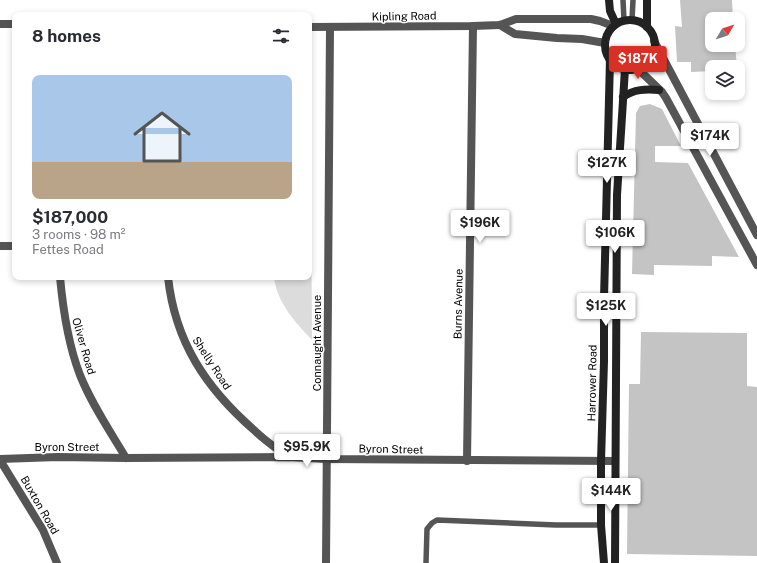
<!DOCTYPE html>
<meta charset="utf-8">
<style>
:root{--surface:#fff;--page:#f7f7f7;--text:#2b2b33;--muted:#7c7c81;--line:#e1e1e2;--accent:#d93025}
body{margin:0;font-family:"Public Sans",sans-serif;background:var(--page);color:var(--text);height:100vh;display:flex;flex-direction:column;font-size:15px;white-space:nowrap}
*{box-sizing:border-box;margin:0}
p{font-size:13px;color:var(--muted)}
.icon{flex:none;width:22px;height:22px;fill:none;stroke:currentColor;stroke-width:2;stroke-linecap:round;stroke-linejoin:round}
.map{position:relative;flex:1;overflow:hidden}
.sheet{position:absolute;left:12px;top:12px;width:300px;height:268px;display:flex;flex-direction:column;background:var(--surface);border-radius:8px;box-shadow:0 2px 6px #0003}
.sheet>*{flex:none}
.needle{width:26px;rotate:51deg}
.tools{position:absolute;left:705px;top:12px;display:grid;gap:8px}
.tools a{display:grid;place-items:center;width:40px;height:40px;border-radius:8px;background:var(--surface);box-shadow:0 2px 6px #0003;font-size:20px}
.price{position:absolute;translate:-50% -34px;padding:0 9px;border-radius:4px;background:#fff;color:#222;font-size:13px;line-height:26px;filter:drop-shadow(0 1px 2px #0008)}
.price::after{content:'';position:absolute;left:50%;top:24px;width:12px;height:9px;margin-left:-6px;background:inherit;clip-path:polygon(0 0,100% 0,50% 100%)}
.price.current{background:var(--accent);color:#fff}
ul{padding:0;list-style:none}
li{display:grid;align-content:center;gap:8px;height:212px;padding:0 20px}
li+li{border-top:1px solid var(--line)}
li span{display:grid;place-items:center;height:124px;border-radius:8px;color:#555}
li>.icon{margin-inline-start:auto}
span .icon{width:72px;height:72px;fill:#fffc;stroke-width:1}
li b{font-size:17px}
h2{display:flex;justify-content:space-between;align-items:center;height:48px;padding:0 20px;font-size:17px}
.map>svg:first-child{display:block}
</style>
<div class="map">
<svg width="757" height="563" viewBox="0 0 757 563">
<rect width="100%" height="100%" fill="#fff"/>
<!-- green -->
<path fill="#dcdcdc" d="M311,154L312,340C295,322 277,303 274,277H309V156Z"/>
<!-- building -->
<g fill="#c4c4c4">
<polygon points="680,0 732,0 733,19 712,19 712,45 735,45 737,67 712,67 712,71 691,72 691,62 677,62 675,26 682,27"/>
<polygon points="650,104 662,109 681,146 655,146 655,162 688,163 739,257 712,256 712,266 654,265 654,275 632,274 636,113 640,106"/>
<polygon points="641,332 747,333 747,386 757,387 757,556 627,554 629,384 640,384"/>
</g>
<g fill="none" stroke-linecap="round" stroke-linejoin="round">
<!-- service -->
<g stroke="#555" stroke-width="5.5">
<polyline points="623,0 624,20"/>
<polyline points="632,20 633,0"/>
<polyline points="604,299 632,299"/>
<polyline points="426,563 427,529 432,523 437,520 556,525 601,525"/>
</g>
<!-- minor -->
<g stroke="#555" stroke-width="8">
<polyline points="0,24 15,24"/>
<polyline points="500,25 515,34 557,38 582,39 605,43"/>
<polyline points="309,27 473,26 500,25 516,19 591,19 600,21 613,26"/>
<polyline points="0,246 15,246"/>
<path d="M60,277C63,310 68,344 80,375C92,405 110,431 126,458"/>
<path d="M168,277C175,342 206,388 254,430C264,440 276,448 288,457"/>
<polyline points="0,459 58,457 126,458 288,457 327,459 615,461"/>
<polyline points="0,460 43,530 57,563"/>
<polyline points="467,461 473,26"/>
<polyline points="326,563 330,28"/>
</g>
<!-- tertiary -->
<g stroke="#555" stroke-width="8">
<polyline points="654,41 757,235"/>
<polyline points="637,68 662,92 666,98 757,265"/>
</g>
<!-- secondary -->
<g stroke="#222" stroke-width="8">
<polyline points="609,0 610,11 616,24"/>
<polyline points="647,0 647,27"/>
<circle cx="630" cy="45" r="25"/>
<path d="M623,97C634,89 646,89 659,90"/>
<polyline points="604,563 601,525 601,461 604,361 604,299 610,59"/>
<polyline points="615,563 617,195 625,69"/>
</g>
</g>
<g text-anchor="middle" stroke-width="3" stroke-linejoin="round" paint-order="stroke">
<!-- street labels -->
<g font-size="11" fill="#000" stroke="#fff">
<text transform="translate(404 16) rotate(-1)" y="4">Kipling Road</text>
<text transform="translate(458 304) rotate(-89)" y="4">Burns Avenue</text>
<text transform="translate(317 343) rotate(-90)" y="4">Connaught Avenue</text>
<text transform="translate(84 346) rotate(74)" y="4">Oliver Road</text>
<text transform="translate(212 363) rotate(57)" y="4">Shelly Road</text>
<text transform="translate(592 383) rotate(-89)" y="4">Harrower Road</text>
<text x="67" y="451">Byron Street</text>
<text transform="translate(391 449) rotate(1)" y="4">Byron Street</text>
<text transform="translate(40 505) rotate(60)" y="4">Buxton Road</text>
</g>
</g>
</svg>
<div class="tools">
<a><svg class="needle" viewBox="-14 -14 28 28"><path d="M0-13l5 13h-10z" fill="#e53935"/><path d="M0 13l5-13h-10z" fill="#7c7c81"/></svg></a>
<a><svg class="icon" aria-label="layers" viewBox="0 0 24 24"><path d="M12 4l9 5-9 5-9-5zM3 14l9 5 9-5"/></svg></a>
</div>
<b class="price current" style="left:638px;top:80px">$187K</b>
<b class="price" style="left:710px;top:157px">$174K</b>
<b class="price" style="left:607px;top:184px">$127K</b>
<b class="price" style="left:480px;top:244px">$196K</b>
<b class="price" style="left:615px;top:254px">$106K</b>
<b class="price" style="left:606px;top:327px">$125K</b>
<b class="price" style="left:307px;top:468px">$95.9K</b>
<b class="price" style="left:611px;top:512px">$144K</b>
<section class="sheet">
<h2>8 homes<svg class="icon" aria-label="filters" viewBox="0 0 24 24"><path d="M4 7h16M4 17h16"/><circle cx="9" cy="7" r="2"/><circle cx="15" cy="17" r="2"/></svg></h2>
<ul>
<li><span style="background:linear-gradient(#a9c7e8 70%,#b9a48a 0)"><svg class="icon" aria-label="home" viewBox="0 0 24 24"><path d="M3 11l9-7 9 7M6 9v11h12V9"/></svg></span><div><b>$187,000</b><p>3 rooms · 98 m²</p><p>Fettes Road</p></div></li>
</ul>
</section>
</div>
